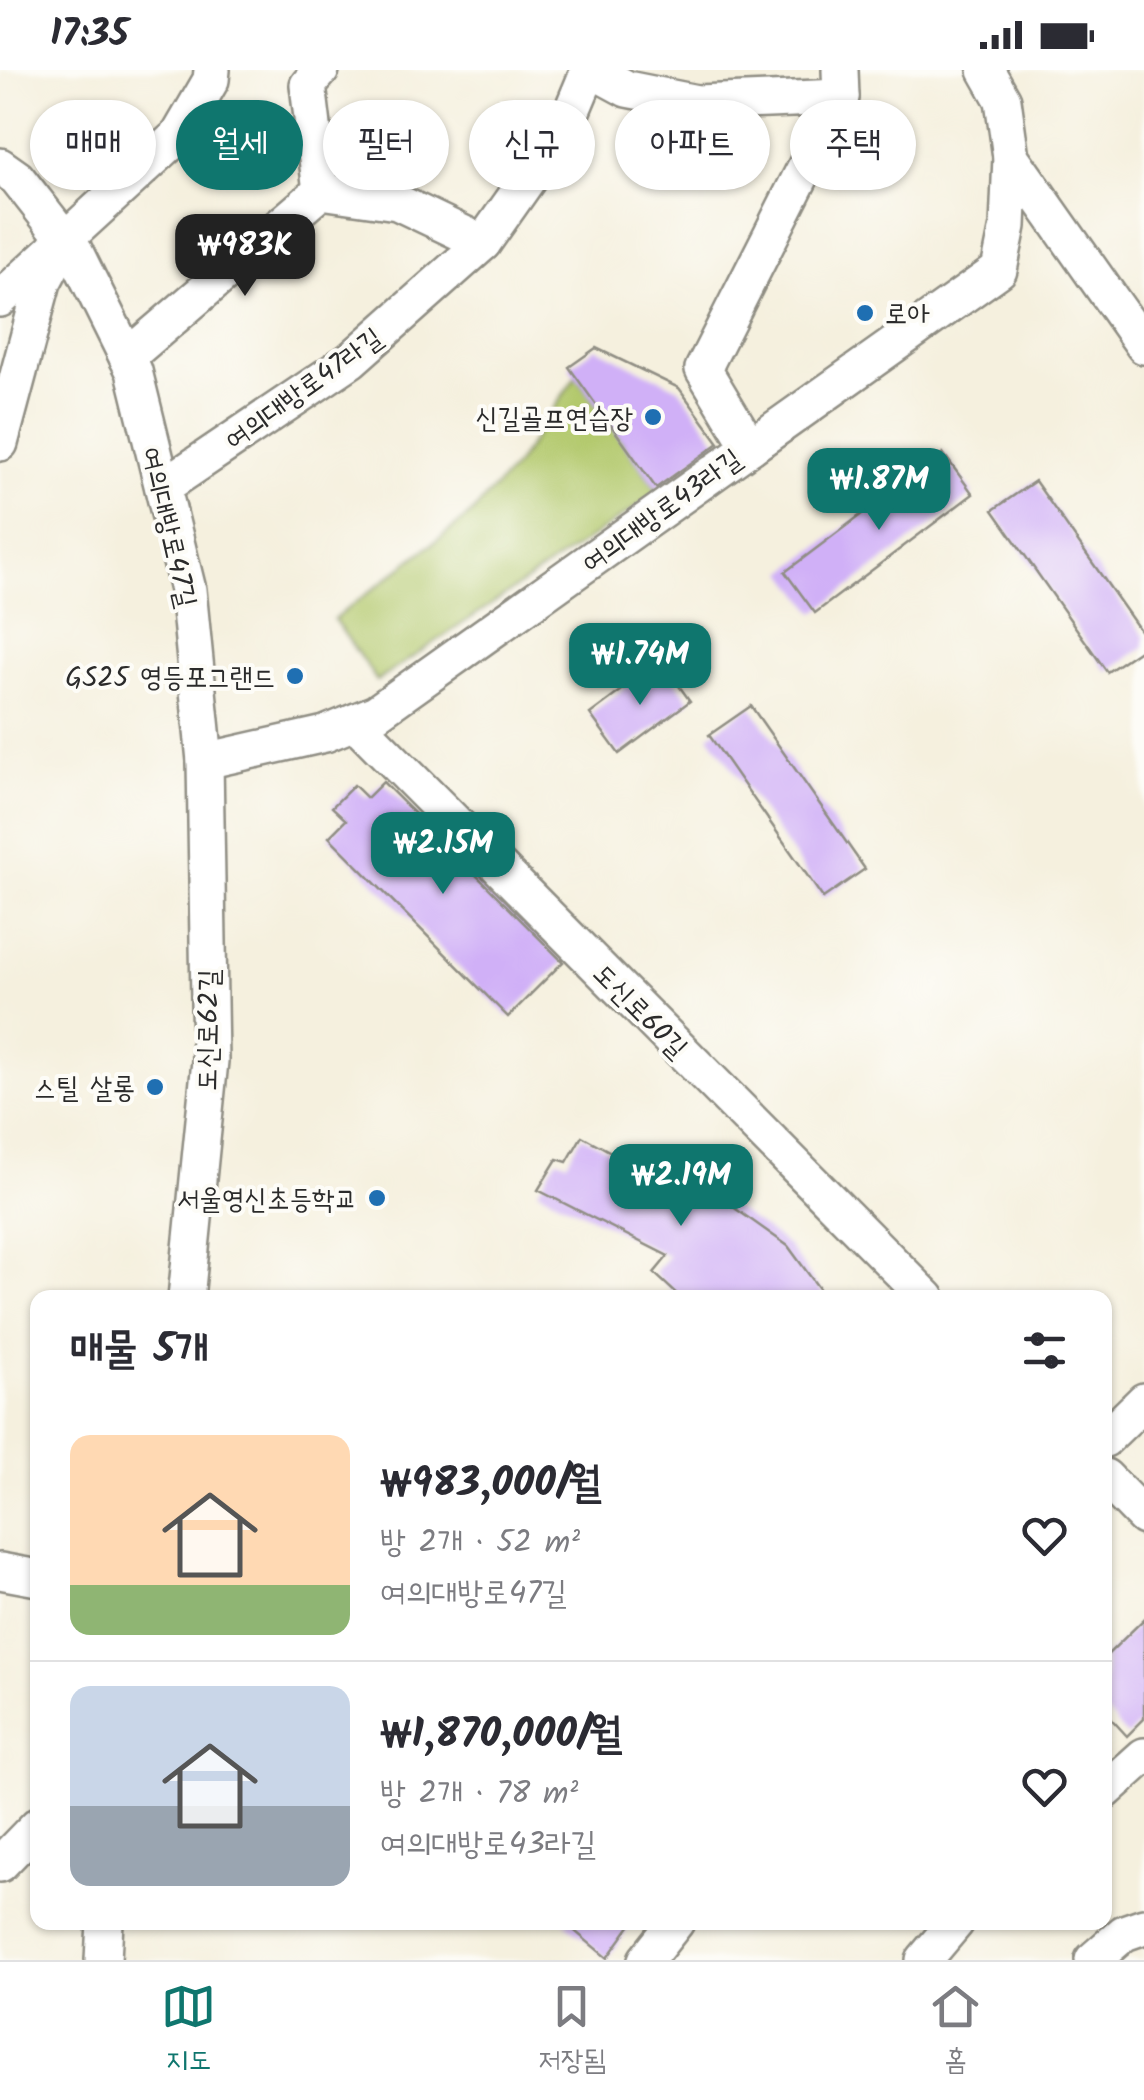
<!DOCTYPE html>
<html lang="ko">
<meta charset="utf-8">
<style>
:root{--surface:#fff;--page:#f2f2f3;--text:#2b2b33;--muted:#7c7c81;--line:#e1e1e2;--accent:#0f766e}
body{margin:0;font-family:Kalam,"Poor Story",sans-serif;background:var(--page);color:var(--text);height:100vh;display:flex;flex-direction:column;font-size:38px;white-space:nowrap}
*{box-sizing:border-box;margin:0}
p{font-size:32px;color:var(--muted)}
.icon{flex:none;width:55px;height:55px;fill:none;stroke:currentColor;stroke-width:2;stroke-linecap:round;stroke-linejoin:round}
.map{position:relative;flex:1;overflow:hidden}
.sheet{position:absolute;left:30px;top:1220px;width:1082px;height:640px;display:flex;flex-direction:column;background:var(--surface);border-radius:20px;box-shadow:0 2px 8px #0004}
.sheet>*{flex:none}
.banner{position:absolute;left:30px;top:30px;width:1085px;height:90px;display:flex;gap:20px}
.price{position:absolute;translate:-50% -85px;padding:0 22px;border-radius:20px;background:var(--accent);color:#fff;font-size:32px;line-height:65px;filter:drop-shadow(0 2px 5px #0008)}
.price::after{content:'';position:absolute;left:50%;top:60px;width:30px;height:22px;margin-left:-15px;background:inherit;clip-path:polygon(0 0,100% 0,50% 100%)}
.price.selected{background:#222;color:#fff}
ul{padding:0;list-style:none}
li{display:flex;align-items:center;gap:30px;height:250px;padding:0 40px}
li+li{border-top:2px solid var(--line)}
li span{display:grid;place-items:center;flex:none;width:280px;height:200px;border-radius:20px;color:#555}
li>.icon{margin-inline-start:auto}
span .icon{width:120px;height:120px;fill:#fffc;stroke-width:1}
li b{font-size:42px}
h2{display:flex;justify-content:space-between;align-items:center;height:120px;padding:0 40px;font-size:42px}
.pill{padding:0 35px;border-radius:45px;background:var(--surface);box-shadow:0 2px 8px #0004;font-size:35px;line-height:90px}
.pill.selected{background:var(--accent);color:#fff}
.status{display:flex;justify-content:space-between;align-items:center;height:70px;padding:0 50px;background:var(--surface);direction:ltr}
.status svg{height:28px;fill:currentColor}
.dock{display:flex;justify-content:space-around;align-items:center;height:140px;border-top:2px solid var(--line);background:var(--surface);font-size:28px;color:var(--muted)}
.dock a{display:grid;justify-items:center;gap:5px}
.dock .selected{color:var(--accent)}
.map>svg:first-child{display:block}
</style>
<div class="status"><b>17:35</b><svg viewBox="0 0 49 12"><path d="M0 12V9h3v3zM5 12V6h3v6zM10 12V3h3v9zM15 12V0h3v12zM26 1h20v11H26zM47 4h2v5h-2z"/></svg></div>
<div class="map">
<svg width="1144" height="1890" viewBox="0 0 1144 1890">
<rect width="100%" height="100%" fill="#fdfcf7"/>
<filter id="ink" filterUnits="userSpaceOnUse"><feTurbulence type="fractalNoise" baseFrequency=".01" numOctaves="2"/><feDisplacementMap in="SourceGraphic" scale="20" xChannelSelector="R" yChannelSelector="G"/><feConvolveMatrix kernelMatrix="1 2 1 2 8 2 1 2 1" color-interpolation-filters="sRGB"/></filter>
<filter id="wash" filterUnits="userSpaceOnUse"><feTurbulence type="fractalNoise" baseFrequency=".0048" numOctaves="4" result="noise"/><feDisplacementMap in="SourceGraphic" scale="40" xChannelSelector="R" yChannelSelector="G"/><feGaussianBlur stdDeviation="2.25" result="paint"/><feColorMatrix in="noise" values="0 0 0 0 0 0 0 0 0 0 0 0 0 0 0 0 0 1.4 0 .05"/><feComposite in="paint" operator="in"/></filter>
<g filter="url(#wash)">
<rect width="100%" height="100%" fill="#f5f0de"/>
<!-- green -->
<polygon fill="#b3c96d" stroke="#6f7a4c" stroke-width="2.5" points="576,306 659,422 377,611 334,549 470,445 517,394"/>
<g id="blocks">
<!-- building -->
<g fill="#d0b0f7">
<polygon points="596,278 679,318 719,373 656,418 569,297"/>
<polygon points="943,383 973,424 815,543 785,502"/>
<polygon points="1035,411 1144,566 1144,577 1107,602 993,440"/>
<polygon points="661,591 690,631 619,684 590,644"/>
<polygon points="751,636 865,799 823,828 709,665"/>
<polygon points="383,712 563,892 508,947 329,767 346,750 332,737 354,715 367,728"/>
<polygon points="582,1066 678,1119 688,1105 788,1176 826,1228 681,1228 654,1203 668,1186 538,1120 557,1089 567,1092"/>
<polygon points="1144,1549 1144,1649 1127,1666 1105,1642 1105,1587"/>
<polygon points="564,1852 633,1852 607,1888"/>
</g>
</g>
</g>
<g filter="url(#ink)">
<use href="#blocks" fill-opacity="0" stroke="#908e84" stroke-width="2.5"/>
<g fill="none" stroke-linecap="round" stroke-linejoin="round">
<defs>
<g id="minor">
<polyline points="321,0 308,15 321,121"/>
<polyline points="592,0 627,19 697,33 841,27"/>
<polyline points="986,0 1003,30 1011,87 1144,276"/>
<polyline points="0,96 17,108 75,182 134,301 188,520 205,691 210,991 186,1228"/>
<polyline points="321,121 397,132 483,173"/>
<polyline points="0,229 179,65 211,10 212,0"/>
<polyline points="127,287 321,121"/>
<polyline points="0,373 43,212 58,184"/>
<polyline points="750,377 703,299 841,27 840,0"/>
<polyline points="163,417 351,290 483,173 566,55 589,0"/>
<polyline points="355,652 927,1228"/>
<polyline points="205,691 325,664 376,643 999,200 1008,156 1011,87"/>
<polyline points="1105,1369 1144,1331"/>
<polyline points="1105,1407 1144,1447"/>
<polyline points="0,1501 38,1508"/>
<polyline points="1105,1721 1144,1686"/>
<polyline points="0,1794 38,1755"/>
<polyline points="103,1890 105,1852"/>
<polyline points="646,1890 676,1852"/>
<polyline points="924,1890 956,1852"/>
<polyline points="1093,1890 1124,1863 1144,1856"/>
</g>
</defs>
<!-- minor casing -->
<use href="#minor" stroke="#908e84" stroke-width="40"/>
<!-- minor -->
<use href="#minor" stroke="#fff" stroke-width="35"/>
</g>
</g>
<!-- markers -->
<g fill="#1f6fb2" stroke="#fdfcf7" stroke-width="4">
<circle cx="865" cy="243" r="10"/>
<circle cx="653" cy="347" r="10"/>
<circle cx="295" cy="606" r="10"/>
<circle cx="155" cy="1017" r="10"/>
<circle cx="377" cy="1128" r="10"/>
</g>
<g text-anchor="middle" stroke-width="8" stroke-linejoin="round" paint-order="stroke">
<!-- poi labels -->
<g font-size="28" fill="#2b2b2b" stroke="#fdfcf7" text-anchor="end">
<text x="885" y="253" text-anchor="start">로아</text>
<text x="633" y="357">신길골프연습장</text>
<text x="275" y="616">GS25 영등포그랜드</text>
<text x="135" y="1027">스틸 살롱</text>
<text x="357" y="1138">서울영신초등학교</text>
</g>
<!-- street labels -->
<g font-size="28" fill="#2b2b2b" stroke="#fdfcf7">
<text transform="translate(303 318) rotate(-36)" y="10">여의대방로47라길</text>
<text transform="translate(661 440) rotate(-36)" y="10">여의대방로43라길</text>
<text transform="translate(170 457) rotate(77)" y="10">여의대방로47길</text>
<text transform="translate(641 940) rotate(45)" y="10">도신로60길</text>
<text transform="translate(207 960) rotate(-89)" y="10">도신로62길</text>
</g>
</g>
</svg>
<b class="price selected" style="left:245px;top:229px">₩983K</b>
<b class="price" style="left:879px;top:463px">₩1.87M</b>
<b class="price" style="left:640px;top:638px">₩1.74M</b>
<b class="price" style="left:443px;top:827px">₩2.15M</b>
<b class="price" style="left:681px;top:1159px">₩2.19M</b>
<div class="banner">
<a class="pill">매매</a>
<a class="pill selected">월세</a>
<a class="pill">필터</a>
<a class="pill">신규</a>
<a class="pill">아파트</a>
<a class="pill">주택</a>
</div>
<section class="sheet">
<h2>매물 5개<svg class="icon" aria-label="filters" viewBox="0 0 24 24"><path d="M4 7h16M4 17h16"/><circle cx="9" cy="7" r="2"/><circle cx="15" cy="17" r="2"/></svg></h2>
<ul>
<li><span style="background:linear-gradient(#ffd9b3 75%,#8fb573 0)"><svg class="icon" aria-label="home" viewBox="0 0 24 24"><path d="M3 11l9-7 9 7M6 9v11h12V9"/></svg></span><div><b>₩983,000/월</b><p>방 2개 · 52 m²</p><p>여의대방로47길</p></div><svg class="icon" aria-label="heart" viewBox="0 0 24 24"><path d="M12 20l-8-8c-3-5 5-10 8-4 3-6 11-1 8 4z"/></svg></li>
<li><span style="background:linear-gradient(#c9d6e8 60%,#9aa5b1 0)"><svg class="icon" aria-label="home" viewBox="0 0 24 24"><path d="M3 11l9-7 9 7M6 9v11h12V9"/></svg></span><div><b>₩1,870,000/월</b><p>방 2개 · 78 m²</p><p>여의대방로43라길</p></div><svg class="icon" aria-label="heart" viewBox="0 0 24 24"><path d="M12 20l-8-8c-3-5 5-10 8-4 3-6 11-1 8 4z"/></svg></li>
</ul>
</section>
</div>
<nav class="dock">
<a class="selected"><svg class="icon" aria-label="map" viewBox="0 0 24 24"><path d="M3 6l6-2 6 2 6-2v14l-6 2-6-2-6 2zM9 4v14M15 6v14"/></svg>지도</a>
<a><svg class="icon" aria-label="saved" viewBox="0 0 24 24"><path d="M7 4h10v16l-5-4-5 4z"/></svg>저장됨</a>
<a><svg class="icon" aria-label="home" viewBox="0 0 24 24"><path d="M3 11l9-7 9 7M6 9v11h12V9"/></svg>홈</a>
</nav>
